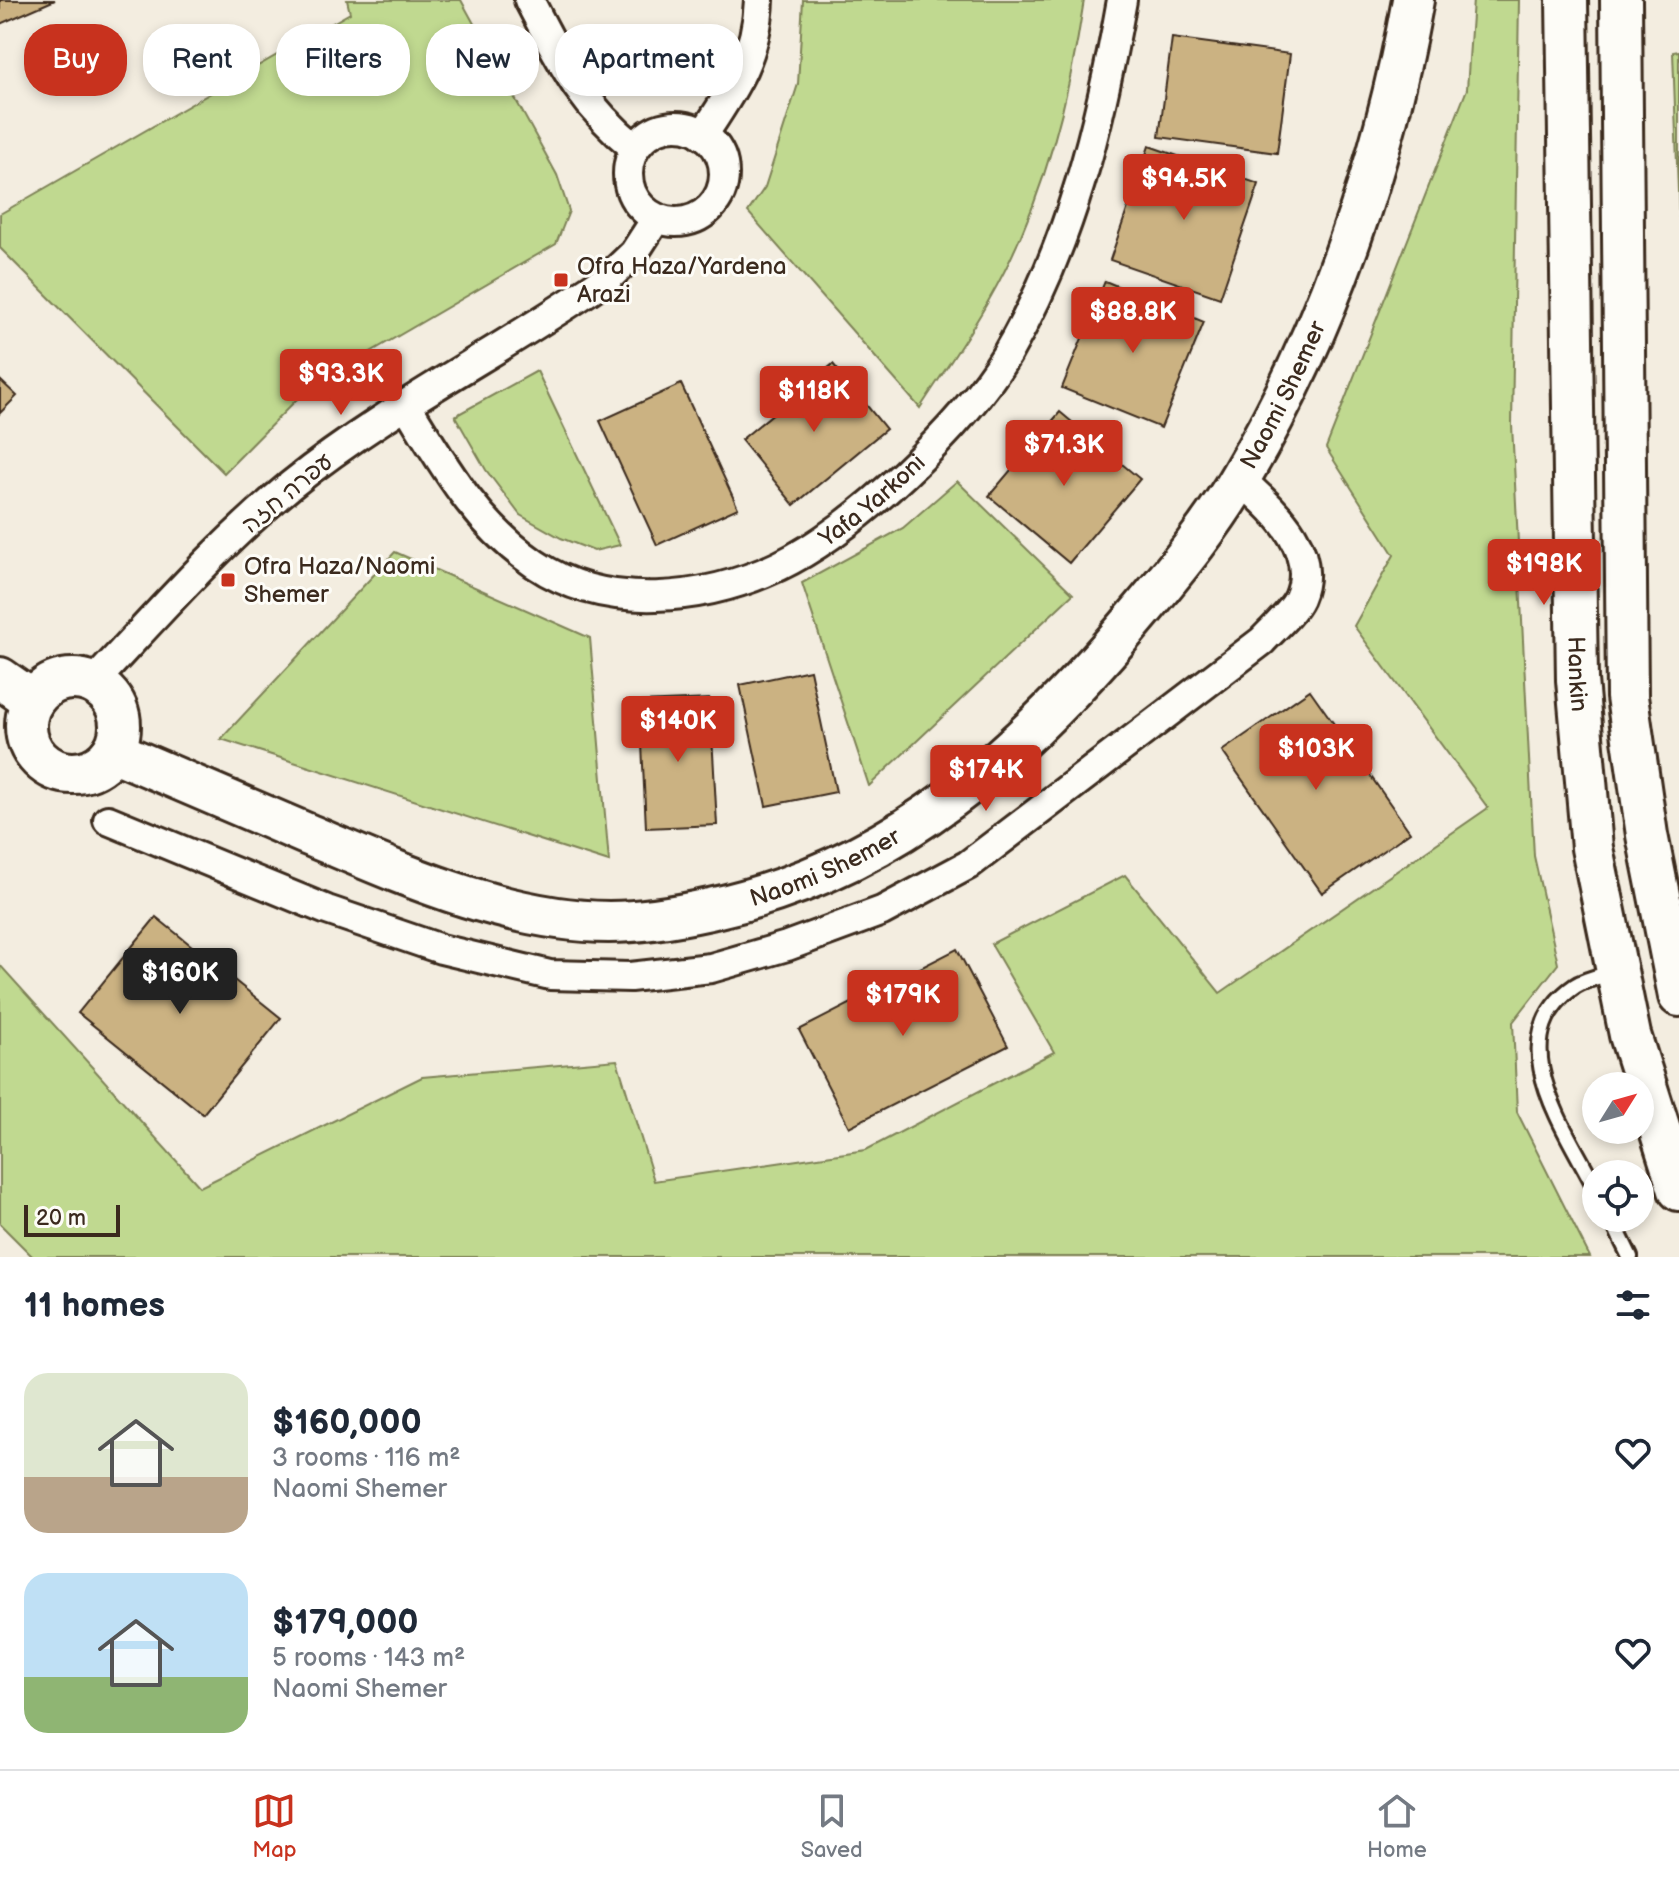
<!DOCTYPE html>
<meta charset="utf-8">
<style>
:root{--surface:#fff;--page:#f6f6f7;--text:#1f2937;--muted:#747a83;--line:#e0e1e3;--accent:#c8321e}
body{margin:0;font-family:"Balsamiq Sans","Playpen Sans Hebrew",sans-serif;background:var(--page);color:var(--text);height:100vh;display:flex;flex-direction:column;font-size:30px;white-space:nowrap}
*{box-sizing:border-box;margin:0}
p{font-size:26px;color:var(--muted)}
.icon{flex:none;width:44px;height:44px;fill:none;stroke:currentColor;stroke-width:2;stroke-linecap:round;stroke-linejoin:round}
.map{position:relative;height:1257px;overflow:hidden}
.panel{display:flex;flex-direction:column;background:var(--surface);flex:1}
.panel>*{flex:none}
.top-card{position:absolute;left:24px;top:24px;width:800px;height:72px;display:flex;gap:16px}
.needle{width:52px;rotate:53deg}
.fabs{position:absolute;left:1582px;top:1072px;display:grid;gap:16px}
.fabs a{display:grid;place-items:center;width:72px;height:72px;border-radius:50%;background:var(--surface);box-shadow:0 4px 12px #0003;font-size:40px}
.scale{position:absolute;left:24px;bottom:20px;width:96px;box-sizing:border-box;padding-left:8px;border:4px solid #3b2a1e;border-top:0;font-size:22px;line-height:28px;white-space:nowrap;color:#3b2a1e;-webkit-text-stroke:6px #fdfcf7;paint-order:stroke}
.price{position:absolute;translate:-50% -68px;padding:0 18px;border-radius:8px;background:var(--accent);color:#fff;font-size:26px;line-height:52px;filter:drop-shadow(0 2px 4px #0008)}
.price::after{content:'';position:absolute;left:50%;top:48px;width:24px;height:18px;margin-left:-12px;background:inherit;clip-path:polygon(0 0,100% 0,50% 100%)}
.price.current{background:#222;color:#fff}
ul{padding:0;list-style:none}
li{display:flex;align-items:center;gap:24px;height:200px;padding:0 24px}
li span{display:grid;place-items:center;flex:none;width:224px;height:160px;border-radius:24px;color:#555}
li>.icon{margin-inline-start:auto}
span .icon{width:96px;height:96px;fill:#fffc;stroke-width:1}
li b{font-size:34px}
h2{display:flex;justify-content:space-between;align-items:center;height:96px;padding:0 24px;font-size:34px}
.pill{padding:0 28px;border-radius:32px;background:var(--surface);box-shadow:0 4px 12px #0003;font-size:28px;line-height:72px}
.pill.current{background:var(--accent);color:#fff}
.menu{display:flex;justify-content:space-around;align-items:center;height:112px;border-top:2px solid var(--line);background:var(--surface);font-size:22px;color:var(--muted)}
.menu a{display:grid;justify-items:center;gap:4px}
.menu .current{color:var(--accent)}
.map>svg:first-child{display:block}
</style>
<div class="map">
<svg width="1679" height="1257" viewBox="0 0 1679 1257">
<rect width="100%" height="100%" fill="#f3ede0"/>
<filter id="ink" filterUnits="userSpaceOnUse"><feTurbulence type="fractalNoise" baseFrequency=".0125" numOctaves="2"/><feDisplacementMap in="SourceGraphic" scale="16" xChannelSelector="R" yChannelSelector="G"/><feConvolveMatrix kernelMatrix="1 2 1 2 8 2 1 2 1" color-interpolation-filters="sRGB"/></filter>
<g filter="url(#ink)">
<!-- green -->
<g fill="#c0d990" stroke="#7e8257" stroke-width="2">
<polygon points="347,0 461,0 557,175 569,211 556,244 307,389 224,473 0,248 0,214 350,13"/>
<path d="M803,0H1084C1069,101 1041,209 990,298C969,336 944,371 920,408L748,212L765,187L798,84Z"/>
<polygon points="1473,0 1519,0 1512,425 1534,856 1558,964 1513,1022 1517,1112 1590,1257 33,1257 0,1224 0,965 200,1187 422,1077 617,1060 654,1181 866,1150 1054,1052 991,944 1125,875 1220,993 1488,808 1354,626 1394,555 1326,448 1467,89"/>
<polygon points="1679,51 1679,219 1673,52"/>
<polygon points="537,371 620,545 594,551 561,538 520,515 486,470 455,416"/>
<polygon points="957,481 1073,594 869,786 802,583 903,528"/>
<polygon points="395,552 590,638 609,862 221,739"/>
</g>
<!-- building -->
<g fill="#cbb282" stroke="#3b2a1e" stroke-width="2">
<polygon points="0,0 55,0 0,24"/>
<polygon points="1172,38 1290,54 1277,153 1159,137"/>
<polygon points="1149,146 1259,184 1220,298 1110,260"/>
<polygon points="1105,281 1204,322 1161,428 1062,388"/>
<polygon points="833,364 886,429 794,505 741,440"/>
<polygon points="0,380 17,396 0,413"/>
<polygon points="681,384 738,508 657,545 600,421"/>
<polygon points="1060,412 1140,479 1069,563 989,496"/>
<polygon points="810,670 836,792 766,806 740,685"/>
<polygon points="1310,690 1410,832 1322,893 1222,751"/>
<polygon points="710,699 717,825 646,828 640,702"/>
<polygon points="156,917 281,1018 203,1114 78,1013"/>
<polygon points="957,949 1008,1046 849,1127 799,1030"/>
</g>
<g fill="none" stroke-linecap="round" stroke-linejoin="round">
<defs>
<g id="lane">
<path d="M1596,1189C1566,1129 1498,1039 1575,986C1585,979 1602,976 1615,972"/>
<polyline points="1611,1218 1630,1257"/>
</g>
<g id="street">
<path d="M529,0C562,63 579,102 635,148"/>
<circle cx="676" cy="174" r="48"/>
<path d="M703,135C733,90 757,56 759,0"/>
<path id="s1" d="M407,406C444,466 476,524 535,564C606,612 705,601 779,566C854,530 964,426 1007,354C1071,244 1100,124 1122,0"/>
<path d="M93,683C156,616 219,544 291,485C390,405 508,348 611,275L634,253L656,219"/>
<path d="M108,820L327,910L441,949L550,975L630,977L711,968L787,946L882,911L968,865L1262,641C1273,629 1292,613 1299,598C1320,548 1272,509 1240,479"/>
</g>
<g id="secondary">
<path id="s2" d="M1567,0L1577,680L1592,848L1630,1035L1679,1190"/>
<polyline points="1621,0 1627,697 1647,835 1679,996"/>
<polyline points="0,678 33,701"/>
<circle cx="73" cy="726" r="47"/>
<path id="s3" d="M113,751C179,779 244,807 309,835C404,875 505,921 609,922C642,922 678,916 710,909C896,869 1024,752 1142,610C1177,568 1214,523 1241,476C1327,331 1383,166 1413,0"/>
</g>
</defs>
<!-- lane casing -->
<use href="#lane" stroke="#3b2a1e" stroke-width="20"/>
<!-- street casing -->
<use href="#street" stroke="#3b2a1e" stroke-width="34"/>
<!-- secondary casing -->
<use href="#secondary" stroke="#3b2a1e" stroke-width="46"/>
<!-- lane -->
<use href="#lane" stroke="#fdfcf7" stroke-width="14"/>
<!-- street -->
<use href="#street" stroke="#fdfcf7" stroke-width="28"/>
<!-- secondary -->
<use href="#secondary" stroke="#fdfcf7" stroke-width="40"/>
</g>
</g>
<!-- markers -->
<g fill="#c8321e" stroke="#fdfcf7" stroke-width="3">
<rect x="553" y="272" width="16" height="16" rx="4"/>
<rect x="220" y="572" width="16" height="16" rx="4"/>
</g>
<g text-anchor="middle" stroke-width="6" stroke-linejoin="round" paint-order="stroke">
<!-- poi labels -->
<g font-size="24" fill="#3b2a1e" stroke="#fdfcf7" text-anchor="start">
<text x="577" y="274">Ofra Haza/Yardena<tspan x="577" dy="28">Arazi</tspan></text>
<text x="244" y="574">Ofra Haza/Naomi<tspan x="244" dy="28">Shemer</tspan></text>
</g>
<!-- street labels -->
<g font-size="24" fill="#3b2a1e" stroke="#fdfcf7">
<text dy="8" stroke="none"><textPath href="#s3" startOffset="1424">Naomi Shemer</textPath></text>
<text transform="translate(287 493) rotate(-40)" y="8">עפרה חזה</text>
<text dy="8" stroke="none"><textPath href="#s1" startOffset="574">Yafa Yarkoni</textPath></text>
<text dy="8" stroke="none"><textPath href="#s2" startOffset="674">Hankin</textPath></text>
<text dy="8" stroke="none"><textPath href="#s3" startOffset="752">Naomi Shemer</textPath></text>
</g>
</g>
</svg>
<div class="fabs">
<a><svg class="needle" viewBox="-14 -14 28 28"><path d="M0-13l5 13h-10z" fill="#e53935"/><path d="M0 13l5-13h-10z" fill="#747a83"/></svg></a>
<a><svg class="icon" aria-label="locate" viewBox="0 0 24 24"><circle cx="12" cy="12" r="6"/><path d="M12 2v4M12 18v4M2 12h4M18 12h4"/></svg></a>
</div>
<div class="scale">20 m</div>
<b class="price" style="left:1184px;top:222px">$94.5K</b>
<b class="price" style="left:1133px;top:355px">$88.8K</b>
<b class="price" style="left:341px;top:417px">$93.3K</b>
<b class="price" style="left:814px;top:434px">$118K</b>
<b class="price" style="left:1064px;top:488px">$71.3K</b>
<b class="price" style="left:1544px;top:607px">$198K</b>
<b class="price" style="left:678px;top:764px">$140K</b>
<b class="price" style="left:1316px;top:792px">$103K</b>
<b class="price" style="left:986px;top:813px">$174K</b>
<b class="price current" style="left:180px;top:1016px">$160K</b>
<b class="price" style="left:903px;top:1038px">$179K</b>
<div class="top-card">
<a class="pill current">Buy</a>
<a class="pill">Rent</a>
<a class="pill">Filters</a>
<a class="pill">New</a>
<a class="pill">Apartment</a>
</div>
</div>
<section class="panel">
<h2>11 homes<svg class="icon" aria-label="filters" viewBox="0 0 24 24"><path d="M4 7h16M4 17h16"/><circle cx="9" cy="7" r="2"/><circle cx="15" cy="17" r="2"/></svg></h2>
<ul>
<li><span style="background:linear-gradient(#dfe7d0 65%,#b9a48a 0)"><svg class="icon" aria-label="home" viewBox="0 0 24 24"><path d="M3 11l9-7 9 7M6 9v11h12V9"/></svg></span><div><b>$160,000</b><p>3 rooms · 116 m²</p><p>Naomi Shemer</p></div><svg class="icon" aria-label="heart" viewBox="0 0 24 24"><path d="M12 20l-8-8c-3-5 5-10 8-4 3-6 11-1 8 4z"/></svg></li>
<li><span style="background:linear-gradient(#bfe0f5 65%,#8fb573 0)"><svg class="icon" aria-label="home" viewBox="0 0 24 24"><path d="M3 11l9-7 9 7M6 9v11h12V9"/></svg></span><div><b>$179,000</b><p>5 rooms · 143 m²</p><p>Naomi Shemer</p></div><svg class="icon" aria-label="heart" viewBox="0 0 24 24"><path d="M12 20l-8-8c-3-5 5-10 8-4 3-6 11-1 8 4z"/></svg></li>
</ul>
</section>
<nav class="menu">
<a class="current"><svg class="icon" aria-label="map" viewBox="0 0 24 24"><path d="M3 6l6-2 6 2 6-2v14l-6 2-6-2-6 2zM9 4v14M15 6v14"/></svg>Map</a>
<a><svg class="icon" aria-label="saved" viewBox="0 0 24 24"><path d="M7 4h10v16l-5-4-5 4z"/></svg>Saved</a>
<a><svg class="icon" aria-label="home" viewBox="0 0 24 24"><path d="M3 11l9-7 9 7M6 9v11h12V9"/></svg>Home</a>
</nav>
